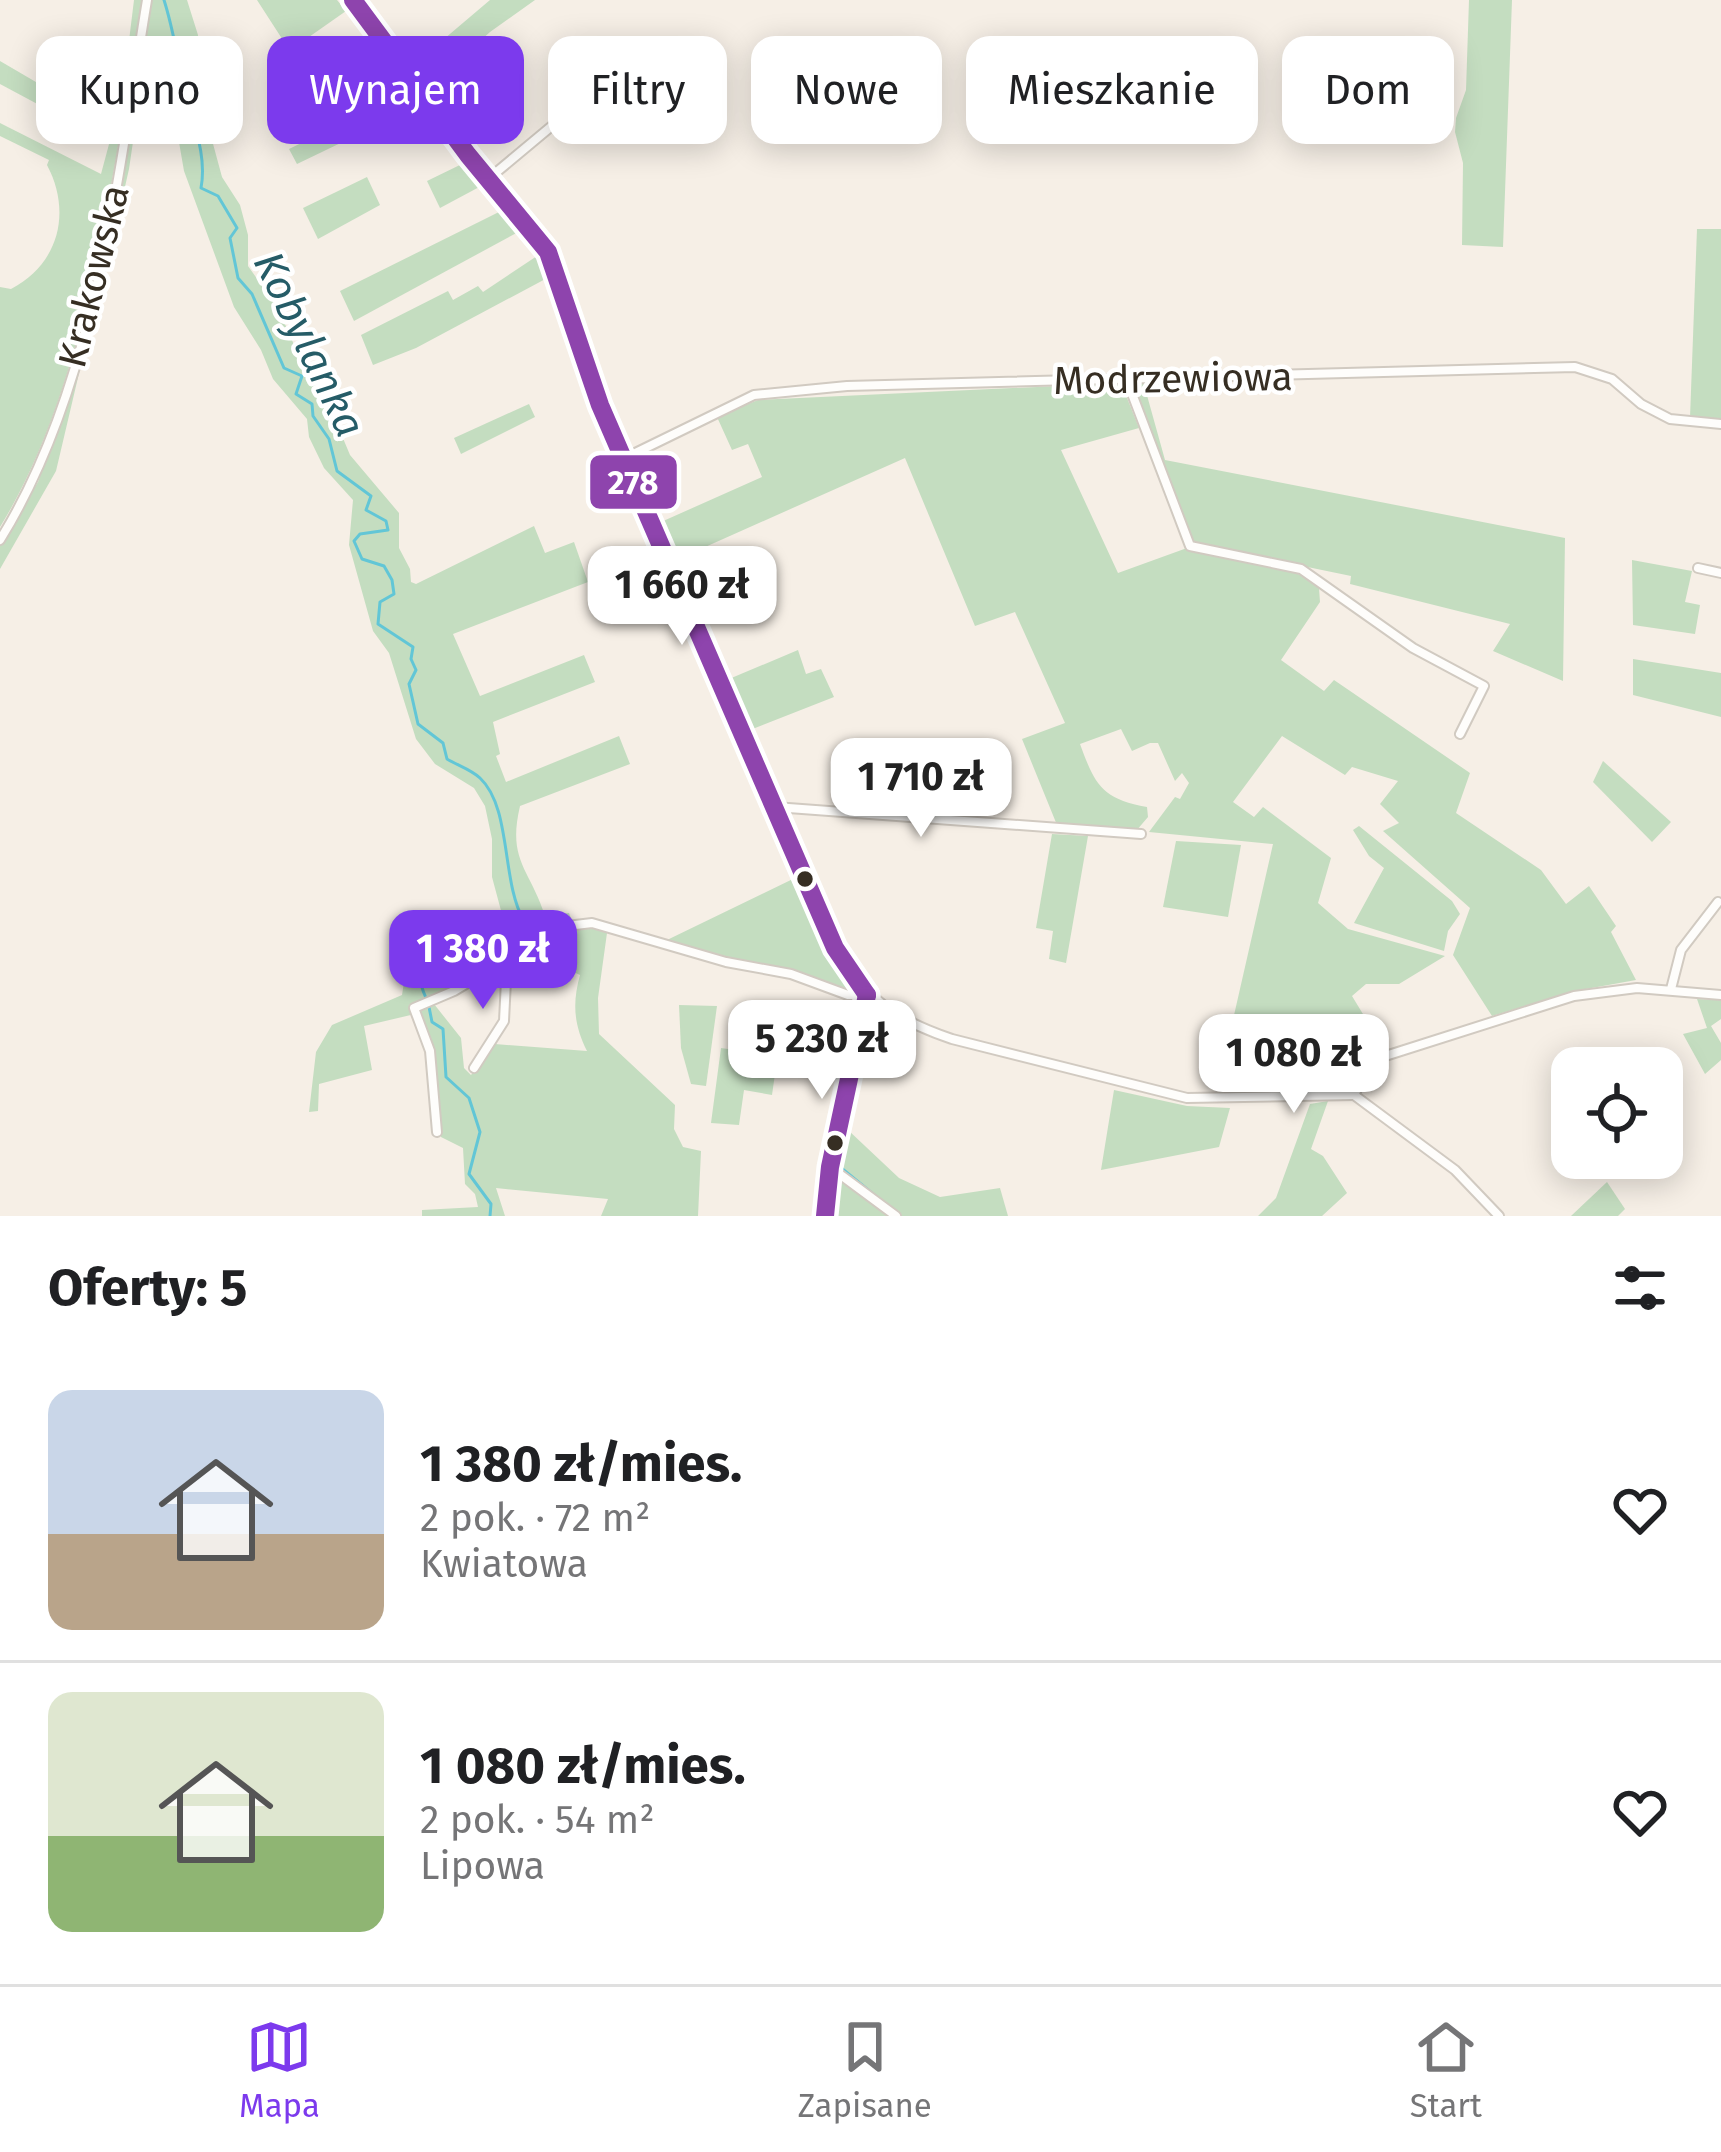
<!DOCTYPE html>
<html lang="pl">
<meta charset="utf-8">
<style>
:root{--surface:#fff;--page:#f6f6f6;--text:#202124;--muted:#757577;--line:#e0e0e0;--accent:#7c3aed}
body{margin:0;font-family:"Fira Sans",sans-serif;background:var(--page);color:var(--text);height:100vh;display:flex;flex-direction:column;font-size:45px;white-space:nowrap}
*{box-sizing:border-box;margin:0}
p{font-size:39px;color:var(--muted)}
.icon{flex:none;width:66px;height:66px;fill:none;stroke:currentColor;stroke-width:2;stroke-linecap:round;stroke-linejoin:round}
.map{position:relative;height:1216px;overflow:hidden}
.panel{display:flex;flex-direction:column;background:var(--surface);flex:1}
.panel>*{flex:none}
.hud{position:absolute;left:36px;top:36px;width:1650px;height:108px;display:flex;gap:24px}
.tools{position:absolute;left:1551px;top:1047px;display:grid;gap:24px}
.tools a{display:grid;place-items:center;width:132px;height:132px;border-radius:24px;background:var(--surface);box-shadow:0 6px 30px #0003;font-size:60px}
.price{position:absolute;translate:-50% -102px;padding:0 27px;border-radius:24px;background:#fff;color:#222;font-size:39px;line-height:78px;filter:drop-shadow(0 3px 6px #0008)}
.price::after{content:'';position:absolute;left:50%;top:72px;width:36px;height:27px;margin-left:-18px;background:inherit;clip-path:polygon(0 0,100% 0,50% 100%)}
.price.selected{background:var(--accent);color:#fff}
ul{padding:0;list-style:none}
li{display:flex;align-items:center;gap:36px;height:300px;padding:0 48px}
li+li{border-top:3px solid var(--line)}
li span{display:grid;place-items:center;flex:none;width:336px;height:240px;border-radius:24px;color:#555}
li>.icon{margin-inline-start:auto}
span .icon{width:144px;height:144px;fill:#fffc;stroke-width:1}
li b{font-size:51px}
h2{display:flex;justify-content:space-between;align-items:center;height:144px;padding:0 48px;font-size:51px}
.chip{padding:0 42px;border-radius:24px;background:var(--surface);box-shadow:0 6px 30px #0003;font-size:42px;line-height:108px}
.chip.selected{background:var(--accent);color:#fff}
.tabs{display:flex;justify-content:space-around;align-items:center;height:168px;border-top:3px solid var(--line);background:var(--surface);font-size:33px;color:var(--muted)}
.tabs a{display:grid;justify-items:center;gap:6px}
.tabs .selected{color:var(--accent)}
.map>svg:first-child{display:block}
</style>
<div class="map">
<svg width="1721" height="1216" viewBox="0 0 1721 1216">
<rect width="100%" height="100%" fill="#f6efe6"/>
<!-- green -->
<g fill="#c4ddc0">
<path d="M134,0H142C113,169 90,381 0,527V287L11,289C59,264 72,212 47,165L49,160L0,136V123L101,174L112,133L77,111L71,122L0,84V61L118,130Z"/>
<path d="M150,0H187L198,35L199,92L222,177L240,205L248,235V266L278,308L298,354L317,376L350,455L399,513V548L410,569L411,582L416,584L534,526L545,553L574,542L588,582L453,634L480,696L584,655L595,682L493,722L500,754L496,756L506,782L619,736L630,764L520,806C507,861 530,869 545,916L569,913L572,921L539,935L471,981L413,1006L415,1014L364,1026L372,1070L319,1084L318,1111L309,1112L316,1052L332,1025L402,995L408,956L425,942L446,940L503,918L492,877V839L485,806L474,788L435,764L416,739L389,653L373,631L349,545L353,500L324,468L309,437L307,419L273,379L261,350L234,307L184,171L171,96L163,75L152,70L143,74L129,169L94,324L89,323Z"/>
<polygon points="257,0 337,0 346,11 299,44 329,92 319,96"/>
<polygon points="490,0 535,0 490,32 426,90 411,67"/>
<polygon points="1469,0 1512,0 1503,247 1462,245 1463,163 1455,132 1456,118 1466,90"/>
<polygon points="371,109 378,125 297,164 289,149"/>
<polygon points="464,163 483,185 440,208 427,181"/>
<polygon points="367,177 380,205 318,239 303,208"/>
<polygon points="503,210 522,230 354,321 340,291"/>
<polygon points="1697,229 1721,229 1721,421 1690,418"/>
<polygon points="540,254 551,276 416,348 373,365 361,335 448,291 453,300 478,286 483,292"/>
<polygon points="76,368 80,369 56,471 0,569 0,544 38,482"/>
<polygon points="1137,381 1143,381 1165,460 1565,538 1563,681 1493,651 1510,624 1350,584 1351,576 1192,543 1136,394"/>
<path d="M1121,383L1139,428L1061,450L1118,573L1187,548L1294,571L1319,588L1320,602L1281,660L1324,691L1334,680L1470,773L1456,813L1541,870L1566,904L1589,886L1616,926L1611,932L1636,980L1575,991L1492,1016L1453,955L1470,908L1383,831L1399,823L1380,804L1398,781L1352,767L1345,775L1282,736L1233,802L1254,817L1263,807L1331,858L1318,903L1348,929L1445,956L1399,984H1366L1352,996L1383,1047L1371,1053L1309,1016L1295,1051L1266,1042L1268,1034L1232,1024L1273,844L1149,832L1175,797L1180,799L1189,783L1182,773L1175,781L1158,743H1150L1132,751L1121,729L1080,744C1095,785 1102,799 1147,807L1148,817L1136,831L1057,825L1022,739L1065,723L1015,612L975,626L905,458L676,560L661,522L762,477L748,444L732,450L717,417L758,400Z"/>
<polygon points="529,404 535,417 461,454 454,438"/>
<polygon points="1632,560 1692,571 1685,602 1700,605 1695,634 1633,625"/>
<polygon points="798,650 806,674 821,669 834,697 750,730 729,679"/>
<polygon points="1633,659 1721,673 1721,717 1633,695"/>
<polygon points="1603,761 1671,822 1652,842 1593,782"/>
<polygon points="1359,826 1452,901 1460,914 1448,931 1444,951 1354,923 1384,868 1369,856 1353,830"/>
<polygon points="1052,834 1088,836 1066,963 1049,959 1053,931 1036,928"/>
<polygon points="1176,841 1241,845 1228,917 1163,907"/>
<polygon points="797,877 827,951 852,991 667,940"/>
<path d="M592,927L607,933L598,998L599,1034L675,1105L674,1129L683,1147L701,1151L698,1216H601L608,1199L496,1188L505,1216H422V1210L478,1207L475,1194L465,1184L463,1148L441,1137L433,1047L419,1011L434,1004L461,1038L464,1068L471,1075L495,1044L587,1051C574,1025 572,1004 580,975L560,966L538,944L563,930Z"/>
<polygon points="1697,999 1721,1000 1721,1019 1711,1026 1721,1043 1721,1060 1705,1074 1683,1034 1707,1028"/>
<polygon points="679,1005 717,1006 706,1086 691,1084 681,1048"/>
<polygon points="752,1035 780,1039 772,1095 744,1090 739,1125 711,1123 721,1048 748,1052"/>
<polygon points="1114,1090 1187,1106 1230,1108 1219,1147 1101,1170"/>
<polygon points="1328,1101 1311,1149 1323,1156 1347,1193 1322,1216 1258,1216 1276,1198 1310,1104"/>
<polygon points="848,1130 899,1178 940,1197 1000,1188 1008,1216 900,1216 839,1169"/>
<polygon points="836,1175 891,1216 830,1216"/>
<polygon points="1607,1182 1625,1209 1618,1216 1571,1216"/>
</g>
<g fill="none" stroke-linecap="round" stroke-linejoin="round">
<!-- stream -->
<g stroke="#62c6d6" stroke-width="3">
<path d="M164,0C174,31 178,63 186,95C194,126 207,156 201,188L218,196L237,228L230,238L238,278L252,294L284,368L302,376L296,394L312,404L313,416L329,439L337,471L371,496L366,510L386,521L388,530L360,534L354,541L362,559L384,566L392,580L394,594L380,602L378,624L413,647L411,659L416,670L409,684L418,724L443,743L447,759C457,765 472,770 480,778C512,808 501,882 524,921L490,928L449,950L435,947C418,963 416,976 426,998"/>
<polyline points="429,1007 432,1022 443,1029 446,1077 469,1098 480,1132 469,1174 491,1204 490,1216"/>
<polyline points="839,1167 866,1024"/>
<polyline points="840,1167 884,1203"/>
<polyline points="832,1216 836,1176"/>
</g>
<defs>
<g id="minor">
<path d="M353,0L468,155L548,252L600,405L835,948C868,1000 893,1019 952,1039L1187,1098L1354,1095"/>
<polyline points="487,180 571,110 642,69"/>
<polyline points="1126,378 1190,546 1301,569 1413,648 1484,686 1460,734"/>
<polyline points="625,458 754,395 847,386 1575,367 1612,379 1641,404 1670,419 1721,424"/>
<path d="M0,540C95,387 118,176 147,0"/>
<polyline points="1698,568 1721,573"/>
<polyline points="775,807 1141,834"/>
<polyline points="1671,989 1681,950 1718,902"/>
<polyline points="474,1068 504,1021 507,960"/>
<polyline points="1354,1095 1369,1066 1379,1058 1574,996 1637,988 1721,995"/>
<polyline points="1354,1095 1455,1170 1499,1216"/>
<polyline points="437,1132 430,1051 414,1008 454,991 551,933 567,926 592,923 726,962 791,974 848,995 865,995"/>
<polyline points="830,1167 896,1216"/>
<polyline points="825,1216 830,1167 867,995"/>
</g>
</defs>
<!-- minor casing -->
<use href="#minor" stroke="#d1cac1" stroke-width="12"/>
<!-- minor -->
<use href="#minor" stroke="#fefdfb" stroke-width="8"/>
<defs>
<g id="bus-1">
<polyline points="353,0 468,155 548,252 600,405 835,948 867,995"/>
<polyline points="825,1216 830,1167 867,995"/>
</g>
</defs>
<!-- bus-1 casing -->
<use href="#bus-1" stroke="#fff" stroke-width="27"/>
<!-- bus-1 -->
<use href="#bus-1" stroke="#8e44ad" stroke-width="18"/>
</g>
<!-- markers -->
<g fill="#362e23" stroke="#fff" stroke-width="4.5">
<circle cx="805" cy="879" r="10"/>
<circle cx="835" cy="1143" r="10"/>
</g>
<g text-anchor="middle" stroke-width="9" stroke-linejoin="round" paint-order="stroke">
<!-- street labels -->
<g font-size="39" fill="#362e23" stroke="#fff">
<text transform="translate(93 276) rotate(-76)" y="14">Krakowska</text>
<text transform="translate(1173 378) rotate(-1)" y="14">Modrzewiowa</text>
</g>
<!-- water labels -->
<g font-size="42" font-style="italic" fill="#255c67" stroke="#fff">
<text transform="translate(310 344) rotate(64)" y="15">Kobylanka</text>
</g>
</g>
<rect stroke="#fff" stroke-width="4.5" x="588" y="453" width="91" height="58" rx="12" fill="#8e44ad"/>
<g font-size="33" text-anchor="middle" font-weight="bold" fill="#fff">
<text x="633" y="494">278</text>
</g>
</svg>
<div class="tools">
<a><svg class="icon" aria-label="locate" viewBox="0 0 24 24"><circle cx="12" cy="12" r="6"/><path d="M12 2v4M12 18v4M2 12h4M18 12h4"/></svg></a>
</div>
<b class="price" style="left:682px;top:648px">1 660 zł</b>
<b class="price" style="left:921px;top:840px">1 710 zł</b>
<b class="price selected" style="left:483px;top:1012px">1 380 zł</b>
<b class="price" style="left:822px;top:1102px">5 230 zł</b>
<b class="price" style="left:1294px;top:1116px">1 080 zł</b>
<div class="hud">
<a class="chip">Kupno</a>
<a class="chip selected">Wynajem</a>
<a class="chip">Filtry</a>
<a class="chip">Nowe</a>
<a class="chip">Mieszkanie</a>
<a class="chip">Dom</a>
</div>
</div>
<section class="panel">
<h2>Oferty: 5<svg class="icon" aria-label="filters" viewBox="0 0 24 24"><path d="M4 7h16M4 17h16"/><circle cx="9" cy="7" r="2"/><circle cx="15" cy="17" r="2"/></svg></h2>
<ul>
<li><span style="background:linear-gradient(#c9d6e8 60%,#b9a48a 0)"><svg class="icon" aria-label="home" viewBox="0 0 24 24"><path d="M3 11l9-7 9 7M6 9v11h12V9"/></svg></span><div><b>1 380 zł/mies.</b><p>2 pok. · 72 m²</p><p>Kwiatowa</p></div><svg class="icon" aria-label="heart" viewBox="0 0 24 24"><path d="M12 20l-8-8c-3-5 5-10 8-4 3-6 11-1 8 4z"/></svg></li>
<li><span style="background:linear-gradient(#dfe7d0 60%,#8fb573 0)"><svg class="icon" aria-label="home" viewBox="0 0 24 24"><path d="M3 11l9-7 9 7M6 9v11h12V9"/></svg></span><div><b>1 080 zł/mies.</b><p>2 pok. · 54 m²</p><p>Lipowa</p></div><svg class="icon" aria-label="heart" viewBox="0 0 24 24"><path d="M12 20l-8-8c-3-5 5-10 8-4 3-6 11-1 8 4z"/></svg></li>
</ul>
</section>
<nav class="tabs">
<a class="selected"><svg class="icon" aria-label="map" viewBox="0 0 24 24"><path d="M3 6l6-2 6 2 6-2v14l-6 2-6-2-6 2zM9 4v14M15 6v14"/></svg>Mapa</a>
<a><svg class="icon" aria-label="saved" viewBox="0 0 24 24"><path d="M7 4h10v16l-5-4-5 4z"/></svg>Zapisane</a>
<a><svg class="icon" aria-label="home" viewBox="0 0 24 24"><path d="M3 11l9-7 9 7M6 9v11h12V9"/></svg>Start</a>
</nav>
